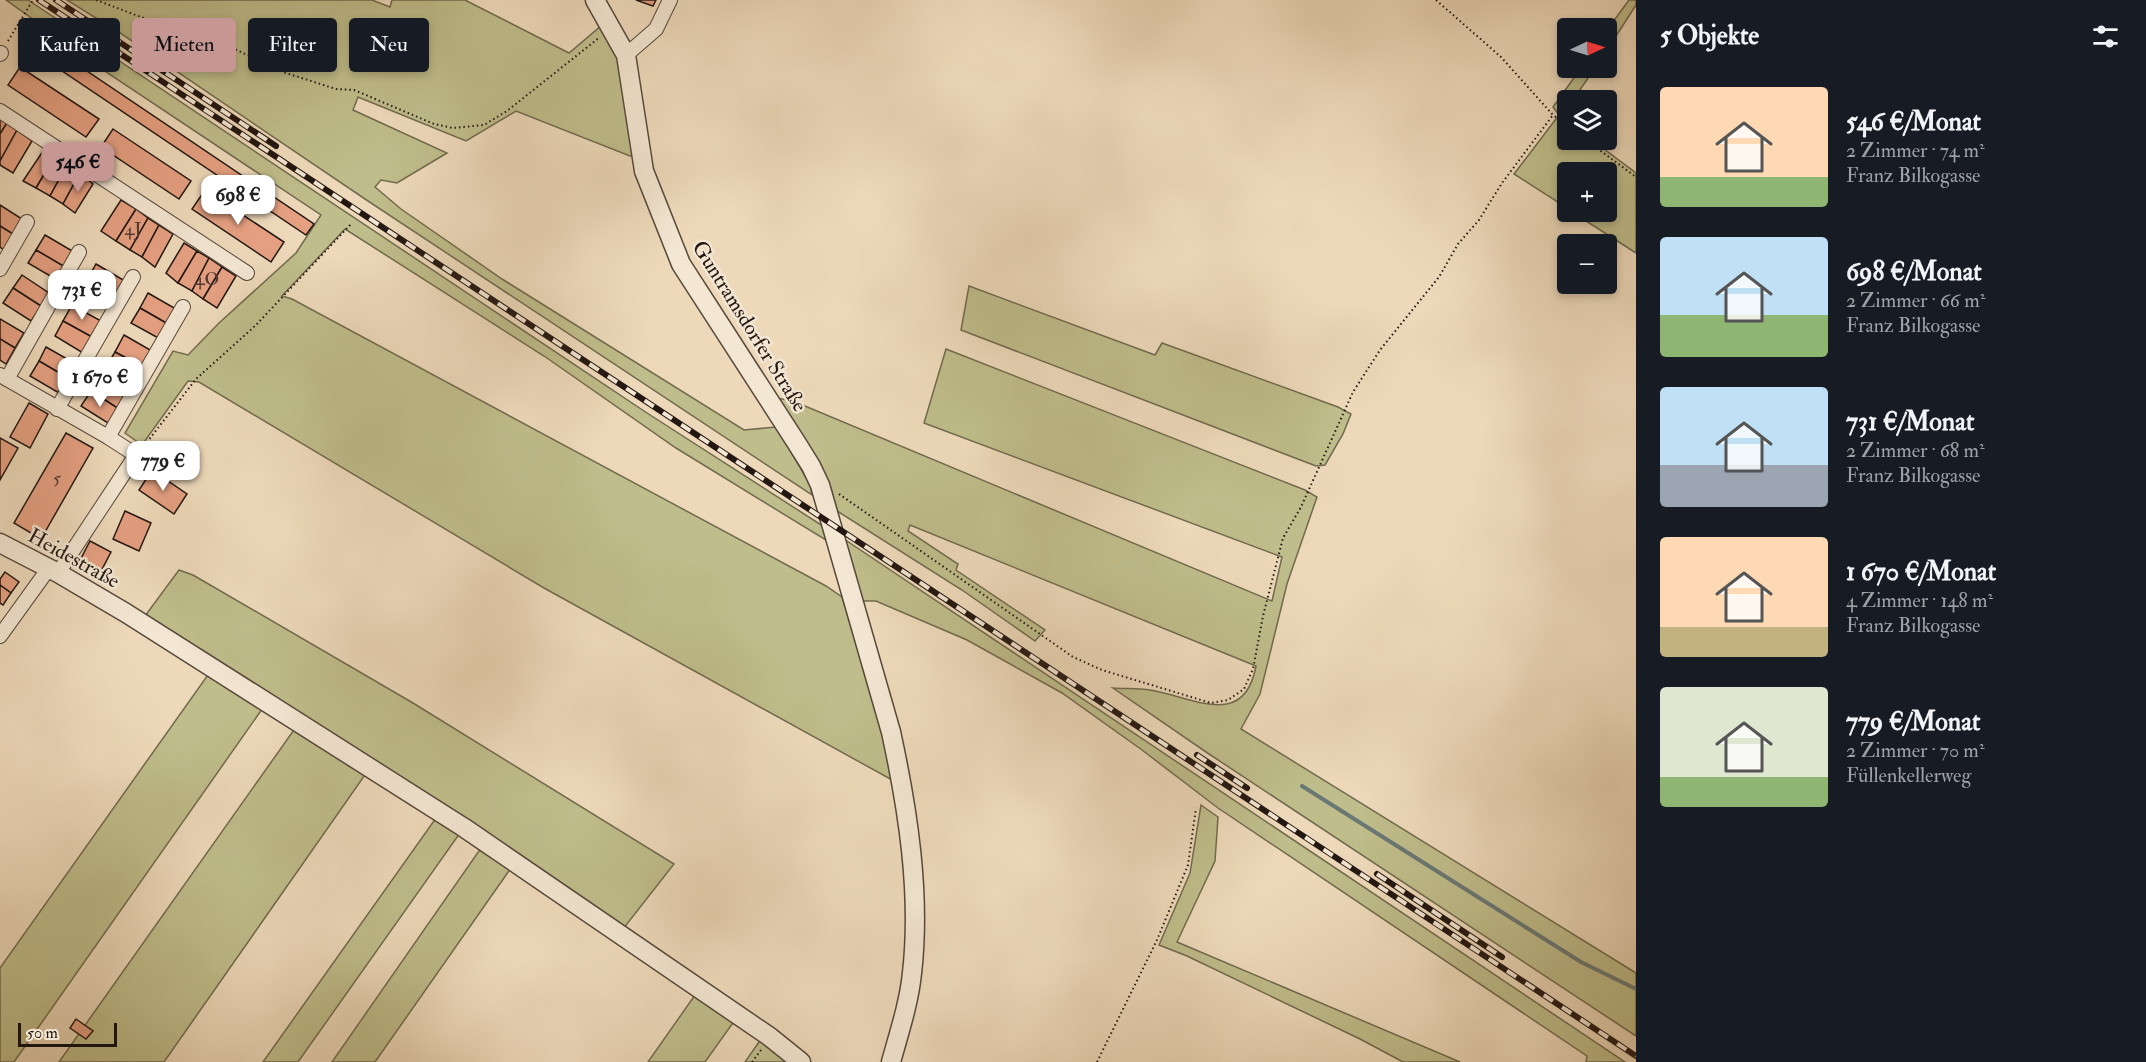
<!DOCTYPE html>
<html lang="de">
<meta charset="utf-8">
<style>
:root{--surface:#171b24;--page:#242831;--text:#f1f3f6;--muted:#9ea1a6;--accent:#c59692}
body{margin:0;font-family:"IM FELL Double Pica",serif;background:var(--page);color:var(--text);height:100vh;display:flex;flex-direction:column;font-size:22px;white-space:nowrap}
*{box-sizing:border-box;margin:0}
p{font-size:20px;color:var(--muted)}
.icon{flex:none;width:33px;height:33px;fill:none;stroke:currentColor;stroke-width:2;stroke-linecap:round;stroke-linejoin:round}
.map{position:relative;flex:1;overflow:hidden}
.details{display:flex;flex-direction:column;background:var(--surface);width:510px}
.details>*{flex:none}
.hud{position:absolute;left:18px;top:18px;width:570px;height:54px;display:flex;gap:12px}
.needle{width:39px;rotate:86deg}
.controls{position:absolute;left:1557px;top:18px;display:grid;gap:12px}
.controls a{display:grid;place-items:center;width:60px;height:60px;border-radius:6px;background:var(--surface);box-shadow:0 3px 9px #0003;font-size:30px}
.scale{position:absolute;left:18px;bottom:15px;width:99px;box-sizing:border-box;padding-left:6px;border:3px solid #231712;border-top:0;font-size:16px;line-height:21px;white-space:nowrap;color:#231712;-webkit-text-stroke:4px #f3e6d2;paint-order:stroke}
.price{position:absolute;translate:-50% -51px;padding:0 14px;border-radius:12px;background:#fff;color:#222;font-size:20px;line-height:39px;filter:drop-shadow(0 2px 3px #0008)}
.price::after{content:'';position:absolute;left:50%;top:36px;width:18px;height:14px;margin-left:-9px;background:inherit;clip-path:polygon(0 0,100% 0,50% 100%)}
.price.on{background:var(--accent);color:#111}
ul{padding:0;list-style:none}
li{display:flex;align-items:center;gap:18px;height:150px;padding:0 24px}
li span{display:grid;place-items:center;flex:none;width:168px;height:120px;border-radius:6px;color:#555}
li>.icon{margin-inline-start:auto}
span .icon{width:72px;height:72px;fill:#fffc;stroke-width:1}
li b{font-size:26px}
h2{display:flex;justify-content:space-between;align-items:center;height:72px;padding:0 24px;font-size:26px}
.pill{padding:0 21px;border-radius:6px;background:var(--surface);box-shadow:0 3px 9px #0003;font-size:21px;line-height:54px}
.pill.on{background:var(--accent);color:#111}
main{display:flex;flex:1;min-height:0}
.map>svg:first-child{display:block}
</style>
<main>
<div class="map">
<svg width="1636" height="1062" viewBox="0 0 1636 1062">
<rect width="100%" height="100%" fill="#edd9ba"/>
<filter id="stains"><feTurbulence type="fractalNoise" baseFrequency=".00333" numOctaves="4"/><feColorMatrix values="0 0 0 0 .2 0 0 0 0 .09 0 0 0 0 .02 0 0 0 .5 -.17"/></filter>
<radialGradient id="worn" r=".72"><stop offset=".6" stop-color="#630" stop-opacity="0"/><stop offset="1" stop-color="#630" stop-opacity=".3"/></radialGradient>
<!-- green -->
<g fill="#bfbd8b" stroke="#716a4e" stroke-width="1.5">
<polygon points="6,0 28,0 647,413 829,530 829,542 676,448 544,356 345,229 282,296 292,299 826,586 842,597 884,736 894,781 544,588 199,382 188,381 142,445 125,433 173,351 188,355 219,323 296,253 321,215 64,44 40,36 44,27"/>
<polygon points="67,0 372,0 390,7 392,0 465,0 569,53 601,26 619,59 636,156 630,156 516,111 466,141 358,97 353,110 447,153 397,183 381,180 375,187 401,209 502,279 744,430 776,427 810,484 812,495 365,199 120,33"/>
<polygon points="1629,0 1636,0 1636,5 1607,50 1607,30"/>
<polygon points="1581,68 1595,68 1573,100 1568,100 1567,109 1564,114 1560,116 1567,122 1568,140 1592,140 1636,173 1636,253 1572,212 1606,212 1606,172 1568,172 1567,208 1514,174 1559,115 1553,107"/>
<polygon points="969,286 1155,355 1162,343 1338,407 1351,414 1343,434 1325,465 1316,466 961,330"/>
<path d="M946,349L1305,490L1317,497L1287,584L1260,694L1241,729L1636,973V1036L1206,752L1113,688C1125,689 1138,688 1150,690C1191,696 1244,731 1256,666L910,525L908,531L958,564L956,570L1045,630L1035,641L962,590L837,511L831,488L777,398L793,401L1272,601L1282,557L924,423Z"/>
<polygon points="844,539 1625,1062 1586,1062 1587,1056 1218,808 1142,750 1062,693 967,640 876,601 859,601"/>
<polygon points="179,570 193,575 413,703 674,864 623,929 145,616"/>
<polygon points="210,672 265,705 14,1062 0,1062 0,968"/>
<polygon points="296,727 367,772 164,1062 59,1062"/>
<polygon points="1201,805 1218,817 1215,861 1177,942 1460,1062 1403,1062 1360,1039 1187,956 1159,945 1190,873"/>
<polygon points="436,818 460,833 298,1062 263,1062"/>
<polygon points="481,848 511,868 375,1062 332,1062"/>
<polygon points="695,995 735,1020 705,1062 648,1062"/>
<polygon points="761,1039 791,1062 745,1062"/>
</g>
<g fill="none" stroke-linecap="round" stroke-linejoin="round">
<!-- stream -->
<polyline stroke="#6a7874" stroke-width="4" points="1302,786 1581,962 1636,989"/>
</g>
<!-- building -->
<g fill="#e5a082" stroke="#231712" stroke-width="1.5">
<polygon points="636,0 656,0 653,6"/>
<polygon points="30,43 66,57 314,224 306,235 56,67 25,55"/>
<polygon points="20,67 99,119 86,137 8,85"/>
<polygon points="0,118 7,123 0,134"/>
<polygon points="7,123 17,130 0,161 0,134"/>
<polygon points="113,129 191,181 179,199 101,147"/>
<polygon points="17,130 32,141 13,173 0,165 0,161"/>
<polygon points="45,148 55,156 36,188 23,181"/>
<polygon points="55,156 67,165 50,196 36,188"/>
<polygon points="67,165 80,173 63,204 50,196"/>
<polygon points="80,173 93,184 75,213 63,204"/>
<polygon points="205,190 284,242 271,262 192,209"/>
<polygon points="121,200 136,209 116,241 101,231"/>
<polygon points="0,205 22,219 13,234 0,226"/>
<polygon points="136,209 148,218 130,250 116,241"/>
<polygon points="148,218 159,225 142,257 130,250"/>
<polygon points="159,225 173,234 155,267 142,257"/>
<polygon points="0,226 13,234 4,250 0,247"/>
<polygon points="45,235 74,252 65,267 36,250"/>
<polygon points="184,243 197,251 178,283 166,273"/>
<polygon points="36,250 65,267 57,280 28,263"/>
<polygon points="197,251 209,258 192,291 178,283"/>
<polygon points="209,258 222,267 203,299 192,291"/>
<polygon points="96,264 125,281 117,295 88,278"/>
<polygon points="222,267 236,276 217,308 203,299"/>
<polygon points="22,275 49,293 41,306 13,288"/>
<polygon points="88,278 117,295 109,310 80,293"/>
<polygon points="13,288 41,306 31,321 3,303"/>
<polygon points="148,293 176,309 168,324 140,308"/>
<polygon points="72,305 101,321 92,337 63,321"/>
<polygon points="140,308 168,324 160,339 131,323"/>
<polygon points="0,319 24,333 15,348 0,339"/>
<polygon points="63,321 92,337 83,353 55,336"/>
<polygon points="124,335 152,351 143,367 115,352"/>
<polygon points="0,339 15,348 6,364 0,360"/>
<polygon points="46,347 76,364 68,378 39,361"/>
<polygon points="115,352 143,367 135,382 106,367"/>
<polygon points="39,361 68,378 59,393 30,376"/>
<polygon points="100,376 129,394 119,409 91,391"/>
<polygon points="91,391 119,409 111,425 81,406"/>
<polygon points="29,403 48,414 30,448 10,437"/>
<polygon points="66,433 93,448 41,539 14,523"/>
<polygon points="0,438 18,448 0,480"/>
<polygon points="152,470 187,494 174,514 139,490"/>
<polygon points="125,511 151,523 139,551 113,539"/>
<polygon points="90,541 111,552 98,577 77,566"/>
<polygon points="5,572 19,582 11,593 0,585 0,579"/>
<polygon points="0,585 11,593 3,605 0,603"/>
<polygon points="76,1019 93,1031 86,1039 70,1028"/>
</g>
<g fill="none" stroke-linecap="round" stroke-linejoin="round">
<defs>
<g id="minor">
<polyline points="0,54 1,53"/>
<polyline points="626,55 656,29 670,0"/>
<polyline points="0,111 247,273"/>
<polyline points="0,269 27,222"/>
<polyline points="0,375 108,437 136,455 58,573"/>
<polyline points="7,379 79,252"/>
<polyline points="57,409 133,277"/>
<polyline points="108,437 183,307"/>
<polyline points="0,636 49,568"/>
</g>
<g id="tertiary">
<path d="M595,0L626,55L644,171L681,264L796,442L811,466L820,485L891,732C908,810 921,894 912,973C909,1003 899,1033 891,1062"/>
<polyline points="0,543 58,573 126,613 463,827 770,1037 801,1062"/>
</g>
</defs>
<!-- minor casing -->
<use href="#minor" stroke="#56483c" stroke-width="16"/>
<!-- tertiary casing -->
<use href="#tertiary" stroke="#56483c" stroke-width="21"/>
<!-- path -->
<g stroke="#231712" stroke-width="2" stroke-dasharray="1.5 3" stroke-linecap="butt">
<polyline points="96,0 186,34 213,39 286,73 336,89 354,90 434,124 453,128 484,125 507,111 600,37"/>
<polyline points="1436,0 1501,57 1553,115 1568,126"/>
<polyline points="8,41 33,0"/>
<polyline points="1586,140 1636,177"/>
<polyline points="144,446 196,379 256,325 351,224"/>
<polyline points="839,494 1073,657 1102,670 1211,703 1228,700 1244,689 1253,669 1263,616 1283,538 1301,507 1353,392 1380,350 1439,277 1458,244 1479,220 1502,183 1553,115"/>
<polyline points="752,1062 761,1050"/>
<polyline points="1097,1062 1157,940 1188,865 1196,808"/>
</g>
<!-- minor -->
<use href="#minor" stroke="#f3e6d2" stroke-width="14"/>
<!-- tertiary -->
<use href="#tertiary" stroke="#f3e6d2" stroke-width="18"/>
<defs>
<g id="rail">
<polyline points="39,0 1636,1056"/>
<polyline points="56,0 276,146"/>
<polyline points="1197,755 1247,788"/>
<polyline points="1377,874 1502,957"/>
</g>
</defs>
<!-- rail casing -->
<use href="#rail" stroke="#231712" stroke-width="6"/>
<!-- rail -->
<use href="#rail" stroke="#f3e6d2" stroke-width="4" stroke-dasharray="11" stroke-linecap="butt"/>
</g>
<g text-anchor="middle" stroke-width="5" stroke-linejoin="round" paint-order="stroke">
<!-- number labels -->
<g font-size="18" fill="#54392e">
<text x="133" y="235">4J</text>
<text x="207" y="285">4O</text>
<text x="57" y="484">5</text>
</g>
<!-- street labels -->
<g font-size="21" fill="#231712" stroke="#f3e6d2">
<text transform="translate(750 326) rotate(58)" y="7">Guntramsdorfer Straße</text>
<text transform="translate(74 558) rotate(29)" y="7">Heidestraße</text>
</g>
</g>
<rect width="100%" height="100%" filter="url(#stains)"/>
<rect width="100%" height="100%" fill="url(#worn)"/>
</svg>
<div class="controls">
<a><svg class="needle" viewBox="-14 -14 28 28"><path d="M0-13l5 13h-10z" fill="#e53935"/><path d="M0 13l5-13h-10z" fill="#9ea1a6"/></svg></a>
<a><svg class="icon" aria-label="layers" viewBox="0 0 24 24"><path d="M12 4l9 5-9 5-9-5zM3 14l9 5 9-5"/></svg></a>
<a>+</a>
<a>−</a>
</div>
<div class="scale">50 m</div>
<b class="price on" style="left:78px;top:193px">546 €</b>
<b class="price" style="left:238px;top:226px">698 €</b>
<b class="price" style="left:82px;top:321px">731 €</b>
<b class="price" style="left:100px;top:408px">1 670 €</b>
<b class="price" style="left:163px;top:492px">779 €</b>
<div class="hud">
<a class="pill">Kaufen</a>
<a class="pill on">Mieten</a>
<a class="pill">Filter</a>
<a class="pill">Neu</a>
</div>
</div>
<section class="details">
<h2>5 Objekte<svg class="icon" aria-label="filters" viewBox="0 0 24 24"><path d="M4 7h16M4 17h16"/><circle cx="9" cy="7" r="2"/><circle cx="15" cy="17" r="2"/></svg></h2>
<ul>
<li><span style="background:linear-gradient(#ffd9b3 75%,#8fb573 0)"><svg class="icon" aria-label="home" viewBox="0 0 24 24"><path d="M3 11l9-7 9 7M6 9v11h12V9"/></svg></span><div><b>546 €/Monat</b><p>2 Zimmer · 74 m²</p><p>Franz Bilkogasse</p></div></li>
<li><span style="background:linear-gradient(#bfe0f5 65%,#8fb573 0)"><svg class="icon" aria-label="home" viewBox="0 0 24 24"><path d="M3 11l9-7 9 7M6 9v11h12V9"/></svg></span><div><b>698 €/Monat</b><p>2 Zimmer · 66 m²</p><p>Franz Bilkogasse</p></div></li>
<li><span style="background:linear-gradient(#bfe0f5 65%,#9aa5b1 0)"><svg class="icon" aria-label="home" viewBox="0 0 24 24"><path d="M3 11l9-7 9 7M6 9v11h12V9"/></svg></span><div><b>731 €/Monat</b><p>2 Zimmer · 68 m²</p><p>Franz Bilkogasse</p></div></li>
<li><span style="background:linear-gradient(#ffd9b3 75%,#c2b280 0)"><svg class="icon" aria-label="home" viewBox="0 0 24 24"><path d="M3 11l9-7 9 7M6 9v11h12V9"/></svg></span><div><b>1 670 €/Monat</b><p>4 Zimmer · 148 m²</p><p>Franz Bilkogasse</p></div></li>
<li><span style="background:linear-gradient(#dfe7d0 75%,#8fb573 0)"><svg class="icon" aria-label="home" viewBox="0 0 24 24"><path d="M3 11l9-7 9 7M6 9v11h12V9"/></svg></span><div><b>779 €/Monat</b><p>2 Zimmer · 70 m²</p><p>Füllenkellerweg</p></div></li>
</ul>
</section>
</main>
